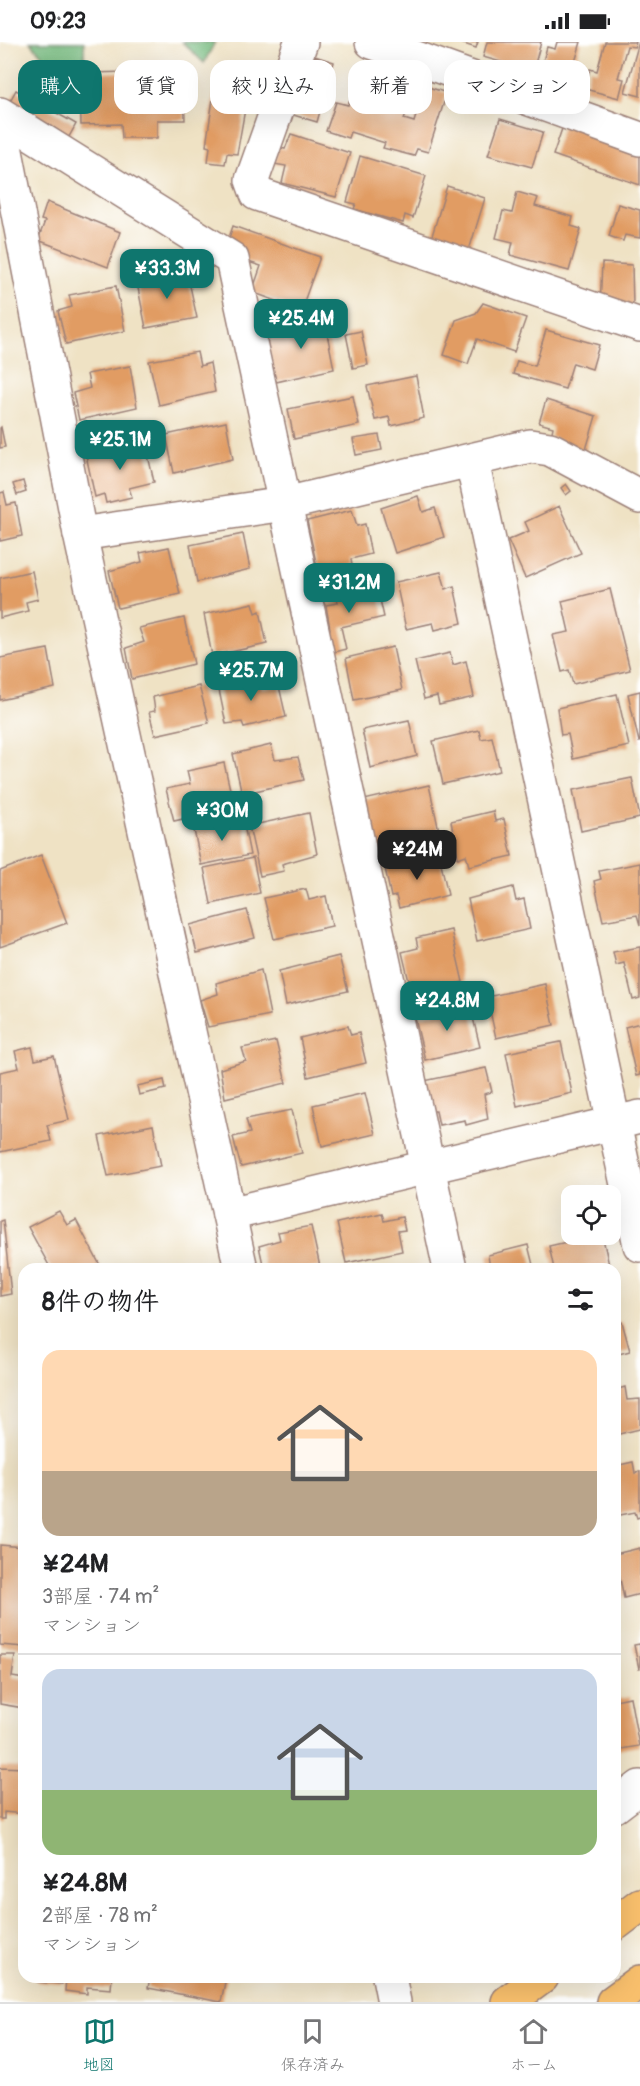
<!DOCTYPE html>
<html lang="ja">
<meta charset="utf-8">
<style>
:root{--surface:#fff;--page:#f6f6f6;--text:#202124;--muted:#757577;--line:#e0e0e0;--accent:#0f766e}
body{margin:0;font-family:Pangolin,"Klee One",sans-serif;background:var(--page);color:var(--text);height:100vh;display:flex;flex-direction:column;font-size:22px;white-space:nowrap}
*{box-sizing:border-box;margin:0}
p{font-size:20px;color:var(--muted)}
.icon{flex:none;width:33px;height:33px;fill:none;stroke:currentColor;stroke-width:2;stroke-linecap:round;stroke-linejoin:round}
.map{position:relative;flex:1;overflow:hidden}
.panel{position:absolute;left:18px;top:1221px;width:603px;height:720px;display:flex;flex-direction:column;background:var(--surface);border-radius:18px;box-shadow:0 6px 24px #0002}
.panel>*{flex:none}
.banner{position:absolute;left:18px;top:18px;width:604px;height:54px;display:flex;gap:12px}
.controls{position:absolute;left:561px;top:1143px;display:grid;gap:12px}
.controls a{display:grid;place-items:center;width:60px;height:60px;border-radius:12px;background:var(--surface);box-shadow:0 6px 24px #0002;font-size:30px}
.price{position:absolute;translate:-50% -51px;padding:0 14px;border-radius:12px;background:var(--accent);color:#fff;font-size:20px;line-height:39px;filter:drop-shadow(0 2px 3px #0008)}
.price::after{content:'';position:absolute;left:50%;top:36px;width:18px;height:14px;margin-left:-9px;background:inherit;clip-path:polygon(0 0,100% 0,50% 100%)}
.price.current{background:#222;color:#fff}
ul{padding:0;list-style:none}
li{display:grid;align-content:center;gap:12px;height:318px;padding:0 24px}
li+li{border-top:2px solid var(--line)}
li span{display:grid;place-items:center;height:186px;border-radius:18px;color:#555}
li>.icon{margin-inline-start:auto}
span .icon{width:108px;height:108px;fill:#fffc;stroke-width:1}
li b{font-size:26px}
h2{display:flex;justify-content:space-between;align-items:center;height:72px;padding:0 24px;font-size:26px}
.pill{padding:0 21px;border-radius:18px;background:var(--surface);box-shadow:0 6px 24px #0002;font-size:21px;line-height:54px}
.pill.current{background:var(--accent);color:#fff}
.status{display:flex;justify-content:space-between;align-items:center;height:42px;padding:0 30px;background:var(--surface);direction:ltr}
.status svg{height:16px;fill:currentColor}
.tab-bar{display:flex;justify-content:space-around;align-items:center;height:84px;border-top:2px solid var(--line);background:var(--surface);font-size:16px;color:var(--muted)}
.tab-bar a{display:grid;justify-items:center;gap:3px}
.tab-bar .current{color:var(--accent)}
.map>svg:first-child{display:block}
</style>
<div class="status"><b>09:23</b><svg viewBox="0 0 49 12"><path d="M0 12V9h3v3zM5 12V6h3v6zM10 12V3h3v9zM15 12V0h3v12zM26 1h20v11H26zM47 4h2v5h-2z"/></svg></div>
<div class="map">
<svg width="640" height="1960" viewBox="0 0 640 1960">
<rect width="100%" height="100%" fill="#fff"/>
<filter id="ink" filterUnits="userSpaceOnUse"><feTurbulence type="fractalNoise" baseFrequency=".0167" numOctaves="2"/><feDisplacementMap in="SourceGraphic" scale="12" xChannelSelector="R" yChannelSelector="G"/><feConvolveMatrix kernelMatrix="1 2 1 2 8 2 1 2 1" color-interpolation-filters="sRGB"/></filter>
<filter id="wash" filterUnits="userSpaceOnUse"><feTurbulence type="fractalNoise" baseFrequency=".008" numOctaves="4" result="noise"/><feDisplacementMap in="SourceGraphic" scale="24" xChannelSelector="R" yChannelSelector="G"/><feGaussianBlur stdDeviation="1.35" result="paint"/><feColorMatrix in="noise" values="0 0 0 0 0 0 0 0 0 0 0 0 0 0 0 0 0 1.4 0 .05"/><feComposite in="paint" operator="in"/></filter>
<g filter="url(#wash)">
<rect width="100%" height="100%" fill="#efe2c4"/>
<!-- forest -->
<g fill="#76ba7e" stroke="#606c54" stroke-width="1.5">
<polygon points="30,0 84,0 85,37 61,34"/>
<polygon points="182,0 215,0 204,21"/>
</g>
<g id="blocks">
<!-- building -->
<g fill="#e19c64">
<polygon points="458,0 478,0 476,6"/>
<polygon points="487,0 541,0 533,29 483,15"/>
<polygon points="557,0 581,0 573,27 579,28 575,44 539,33 547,5 555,7"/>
<polygon points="605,0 636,0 635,5 627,4 618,36 624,37 619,56 585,47 590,27 597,29"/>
<polygon points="639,0 640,0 640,54 625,50"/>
<polygon points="308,12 334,20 317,80 290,72"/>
<polygon points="362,21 417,39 404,77 414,80 425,44 447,51 428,110 417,107 414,114 383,106 385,101 350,90 348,96 326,89 336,60 348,63"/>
<polygon points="176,26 176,39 184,39 185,78 157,78 157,96 122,96 121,82 81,83 80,47 92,47 92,31 126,30 126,40 161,39 161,27"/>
<polygon points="236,26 252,28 237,112 227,111 225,122 208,120 210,105 206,104 217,30 235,33"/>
<polygon points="16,48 76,82 64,104 4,70"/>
<polygon points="566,75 640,102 640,143 553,113"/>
<polygon points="500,77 543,90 532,125 488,113"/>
<polygon points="291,92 350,111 336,155 282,141 286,124 274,122 278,105 285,107"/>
<polygon points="360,114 426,134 413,176 405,173 403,181 354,167 356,162 347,160"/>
<polygon points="447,144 485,156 467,215 431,197"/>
<polygon points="517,150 538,156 535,164 573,175 571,184 581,187 569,229 510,213 513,200 496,196 503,169 512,171"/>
<polygon points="47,160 120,190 108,225 38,198 45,179 41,178"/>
<polygon points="618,162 640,168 640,196 625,193 623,199 609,194"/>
<polygon points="233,184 320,215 301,268 252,250 261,224 239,217 226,205"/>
<polygon points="169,211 171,223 134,228 132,216"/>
<polygon points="602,221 632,223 633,265 600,265"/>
<polygon points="187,230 197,276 146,286 137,241"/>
<polygon points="116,244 125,289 66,302 58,269 72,265 69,253"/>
<polygon points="483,261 526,276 514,310 477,297 468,322 444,313 456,278 476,271"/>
<polygon points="324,276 334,327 276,340 266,298 286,292 283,283"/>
<polygon points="546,288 599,303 592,327 573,321 565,347 513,332 517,319 535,324"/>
<polygon points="361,289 368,323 353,326 346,292"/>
<polygon points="197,310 200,324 210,321 215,350 159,363 149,319"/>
<polygon points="130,324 137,365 79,378 73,351 90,346 87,332"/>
<polygon points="416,334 424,376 391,384 389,375 375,378 367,344"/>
<polygon points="353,354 359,383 294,397 288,367"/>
<polygon points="546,358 596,374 585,411 551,395 553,385 539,381"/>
<polygon points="226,380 233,417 174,431 166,393"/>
<polygon points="1,385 5,405 0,406 0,386"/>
<polygon points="379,393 382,408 356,413 353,397"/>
<polygon points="145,400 154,440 129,446 132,455 106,461 104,452 95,455 86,413"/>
<polygon points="23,439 26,450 17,453 13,442"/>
<polygon points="566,442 571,449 566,453 561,446"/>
<polygon points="4,450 7,463 16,461 22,494 0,499 0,451"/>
<polygon points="418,454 423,470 435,466 444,495 395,511 381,466"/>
<polygon points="559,464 581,511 525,536 508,498 529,489 525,480"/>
<polygon points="352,468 357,484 365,482 371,512 351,517 352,523 318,529 307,479"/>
<polygon points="243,492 250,527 197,540 190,503"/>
<polygon points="169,505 180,552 118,566 109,529 142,520 140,511"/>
<polygon points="32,529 38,557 26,560 28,569 0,576 0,536"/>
<polygon points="441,530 446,547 454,544 462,581 435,588 433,581 406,587 396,540"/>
<polygon points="375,536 384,575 341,585 346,607 318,614 313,592 330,587 326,563 338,561 336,551 344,550 343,542"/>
<polygon points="610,547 630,628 573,642 569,628 562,630 553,593 569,590 562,559"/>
<polygon points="253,561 256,571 260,569 267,602 212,614 204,572"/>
<polygon points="184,576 194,622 132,637 126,606 144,600 139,586"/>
<polygon points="393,605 402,648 354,658 346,616"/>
<polygon points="48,607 55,646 0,658 0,616"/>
<polygon points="450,611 453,623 466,619 474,655 439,663 437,654 424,657 415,619"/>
<polygon points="258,634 262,646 279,644 286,675 244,685 242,680 226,682 218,643"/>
<polygon points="199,644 209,681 155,693 149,670 155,669 153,655"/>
<polygon points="640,649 640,700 639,700 628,652"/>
<polygon points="617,652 629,704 573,717 568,692 561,693 557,666"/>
<polygon points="409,678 417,714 370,726 362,688"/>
<polygon points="479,688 481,697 492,695 500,729 443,742 433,699"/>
<polygon points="271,703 275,718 298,715 304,738 242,752 233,712"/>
<polygon points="224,721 234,765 174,779 166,747 190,742 187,729"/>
<polygon points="632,736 640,776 581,789 573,748"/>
<polygon points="429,743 439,789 395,799 399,818 370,825 364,758"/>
<polygon points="493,769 495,779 504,777 512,814 469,824 466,813 458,816 451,779"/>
<polygon points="309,771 317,812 282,822 284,829 260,834 249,784"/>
<polygon points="243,778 250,813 201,823 194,788"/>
<polygon points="439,812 448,853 399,866 396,854 391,855 385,826"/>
<polygon points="41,813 67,881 0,905 0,829"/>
<polygon points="253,816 260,851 211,862 204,826"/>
<polygon points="640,821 640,883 637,873 603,879 594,839 601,837 599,829"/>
<polygon points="513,845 516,859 524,857 530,887 477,899 468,857"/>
<polygon points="306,847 309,858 326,854 332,884 274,897 264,856"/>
<polygon points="247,868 255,896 197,911 190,883"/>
<polygon points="451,888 463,940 412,952 402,910 418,906 416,896"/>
<polygon points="640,905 640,956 633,958 624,921 616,923 613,910"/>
<polygon points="339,914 348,949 286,963 279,929"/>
<polygon points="261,928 270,973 208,985 200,958 218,952 216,941"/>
<polygon points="545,942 554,983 496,996 487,955"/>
<polygon points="470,963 480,1005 425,1018 415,976"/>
<polygon points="640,981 640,1033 636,1034 625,985"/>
<polygon points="348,984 351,993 359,991 366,1021 308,1035 300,996"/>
<polygon points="276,999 286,1041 225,1056 220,1027 246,1019 242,1006"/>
<polygon points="561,1000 572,1051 517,1064 506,1011"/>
<polygon points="32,1005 35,1018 54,1014 69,1078 47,1083 51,1099 0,1110 0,1030 19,1026 15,1009"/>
<polygon points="486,1026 492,1050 484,1052 488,1077 466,1083 465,1078 439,1083 436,1069 431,1069 424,1039"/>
<polygon points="164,1038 166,1047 139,1053 137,1044"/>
<polygon points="365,1051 375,1092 322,1104 313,1063"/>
<polygon points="292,1068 302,1111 241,1125 233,1095 250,1091 246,1077"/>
<polygon points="153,1083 161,1124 108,1134 99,1094"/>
<polygon points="59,1169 67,1183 76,1178 102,1227 51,1227 28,1185"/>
<polygon points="382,1171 384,1179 402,1175 405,1188 398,1189 402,1209 346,1221 337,1181"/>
<polygon points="3,1178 11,1252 0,1254 0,1179"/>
<polygon points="311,1184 320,1225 309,1227 264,1227 259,1204 280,1198 278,1190"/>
<polygon points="602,1192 609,1223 597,1227 554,1227 549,1204"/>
<polygon points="528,1203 534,1227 490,1227 488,1213"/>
<polygon points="622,1280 630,1309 615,1313 615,1281"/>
<polygon points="625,1345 627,1358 640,1357 640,1387 615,1393 615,1348"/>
<polygon points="633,1420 635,1431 640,1430 640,1475 637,1476 635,1470 615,1474 615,1424"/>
<polygon points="0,1503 24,1505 24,1605 0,1603"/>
<polygon points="640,1506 640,1552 624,1556 615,1512"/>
<polygon points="640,1602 640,1627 639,1627 634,1603"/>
<polygon points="0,1613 15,1613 12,1635 24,1637 24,1666 0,1662"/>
<polygon points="630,1655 639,1704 615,1708 615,1658"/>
<polygon points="0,1725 24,1726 24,1772 4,1770 4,1777 0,1777"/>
<polygon points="35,1935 62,1935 62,1942 37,1940"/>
<polygon points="66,1935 112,1935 111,1947 87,1945 87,1952 65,1949"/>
<polygon points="150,1935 226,1935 221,1960 148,1946"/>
</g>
</g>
</g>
<g filter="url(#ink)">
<use href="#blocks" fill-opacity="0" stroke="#9c8078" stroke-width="1.5"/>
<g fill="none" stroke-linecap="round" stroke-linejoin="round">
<defs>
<g id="minor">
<polyline points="301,0 252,138 257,152 640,283"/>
<polyline points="372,0 640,97"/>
<polyline points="0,72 232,217 450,1227"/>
<polyline points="0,78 80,492 241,1227"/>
<polyline points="472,419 640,1203"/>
<polyline points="80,492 285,462 530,404 550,407 640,455"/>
<polyline points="229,1172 640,1075"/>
<polyline points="615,1764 640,1745"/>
<polyline points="389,1935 394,1960"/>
</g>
<g id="trunk">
<polyline points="615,1882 640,1863"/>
<polyline points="508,1960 542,1935"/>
<polyline points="613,1960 640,1940"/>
</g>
</defs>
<!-- minor casing -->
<use href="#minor" stroke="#9c8078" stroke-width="36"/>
<!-- trunk casing -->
<use href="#trunk" stroke="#9c8078" stroke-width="36"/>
<!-- minor -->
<use href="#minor" stroke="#fff" stroke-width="33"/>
<!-- trunk -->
<use href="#trunk" stroke="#f8bf6c" stroke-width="33"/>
</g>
</g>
</svg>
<div class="controls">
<a><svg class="icon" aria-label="locate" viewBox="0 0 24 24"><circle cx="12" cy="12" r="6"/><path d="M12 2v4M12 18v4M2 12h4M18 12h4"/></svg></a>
</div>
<b class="price" style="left:167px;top:258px">¥33.3M</b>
<b class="price" style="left:301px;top:308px">¥25.4M</b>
<b class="price" style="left:120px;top:429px">¥25.1M</b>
<b class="price" style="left:349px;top:572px">¥31.2M</b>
<b class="price" style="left:251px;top:660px">¥25.7M</b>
<b class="price" style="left:222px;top:800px">¥30M</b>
<b class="price current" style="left:417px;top:839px">¥24M</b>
<b class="price" style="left:447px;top:990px">¥24.8M</b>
<div class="banner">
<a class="pill current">購入</a>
<a class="pill">賃貸</a>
<a class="pill">絞り込み</a>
<a class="pill">新着</a>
<a class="pill">マンション</a>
</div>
<section class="panel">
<h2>8件の物件<svg class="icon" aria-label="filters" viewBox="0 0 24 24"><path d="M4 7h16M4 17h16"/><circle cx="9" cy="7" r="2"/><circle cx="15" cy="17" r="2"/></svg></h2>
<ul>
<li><span style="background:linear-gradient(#ffd9b3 65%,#b9a48a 0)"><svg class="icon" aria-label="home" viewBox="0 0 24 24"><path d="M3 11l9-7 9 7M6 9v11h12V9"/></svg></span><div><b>¥24M</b><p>3部屋 · 74 m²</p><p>マンション</p></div></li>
<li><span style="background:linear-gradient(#c9d6e8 65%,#8fb573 0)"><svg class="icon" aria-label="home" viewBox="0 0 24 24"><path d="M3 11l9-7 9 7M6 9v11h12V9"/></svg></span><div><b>¥24.8M</b><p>2部屋 · 78 m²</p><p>マンション</p></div></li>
</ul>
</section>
</div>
<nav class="tab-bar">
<a class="current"><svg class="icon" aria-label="map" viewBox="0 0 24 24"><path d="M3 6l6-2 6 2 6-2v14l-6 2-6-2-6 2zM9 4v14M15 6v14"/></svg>地図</a>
<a><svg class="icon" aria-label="saved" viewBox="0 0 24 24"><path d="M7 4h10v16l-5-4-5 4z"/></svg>保存済み</a>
<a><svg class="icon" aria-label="home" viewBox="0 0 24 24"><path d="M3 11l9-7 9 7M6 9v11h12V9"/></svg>ホーム</a>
</nav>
